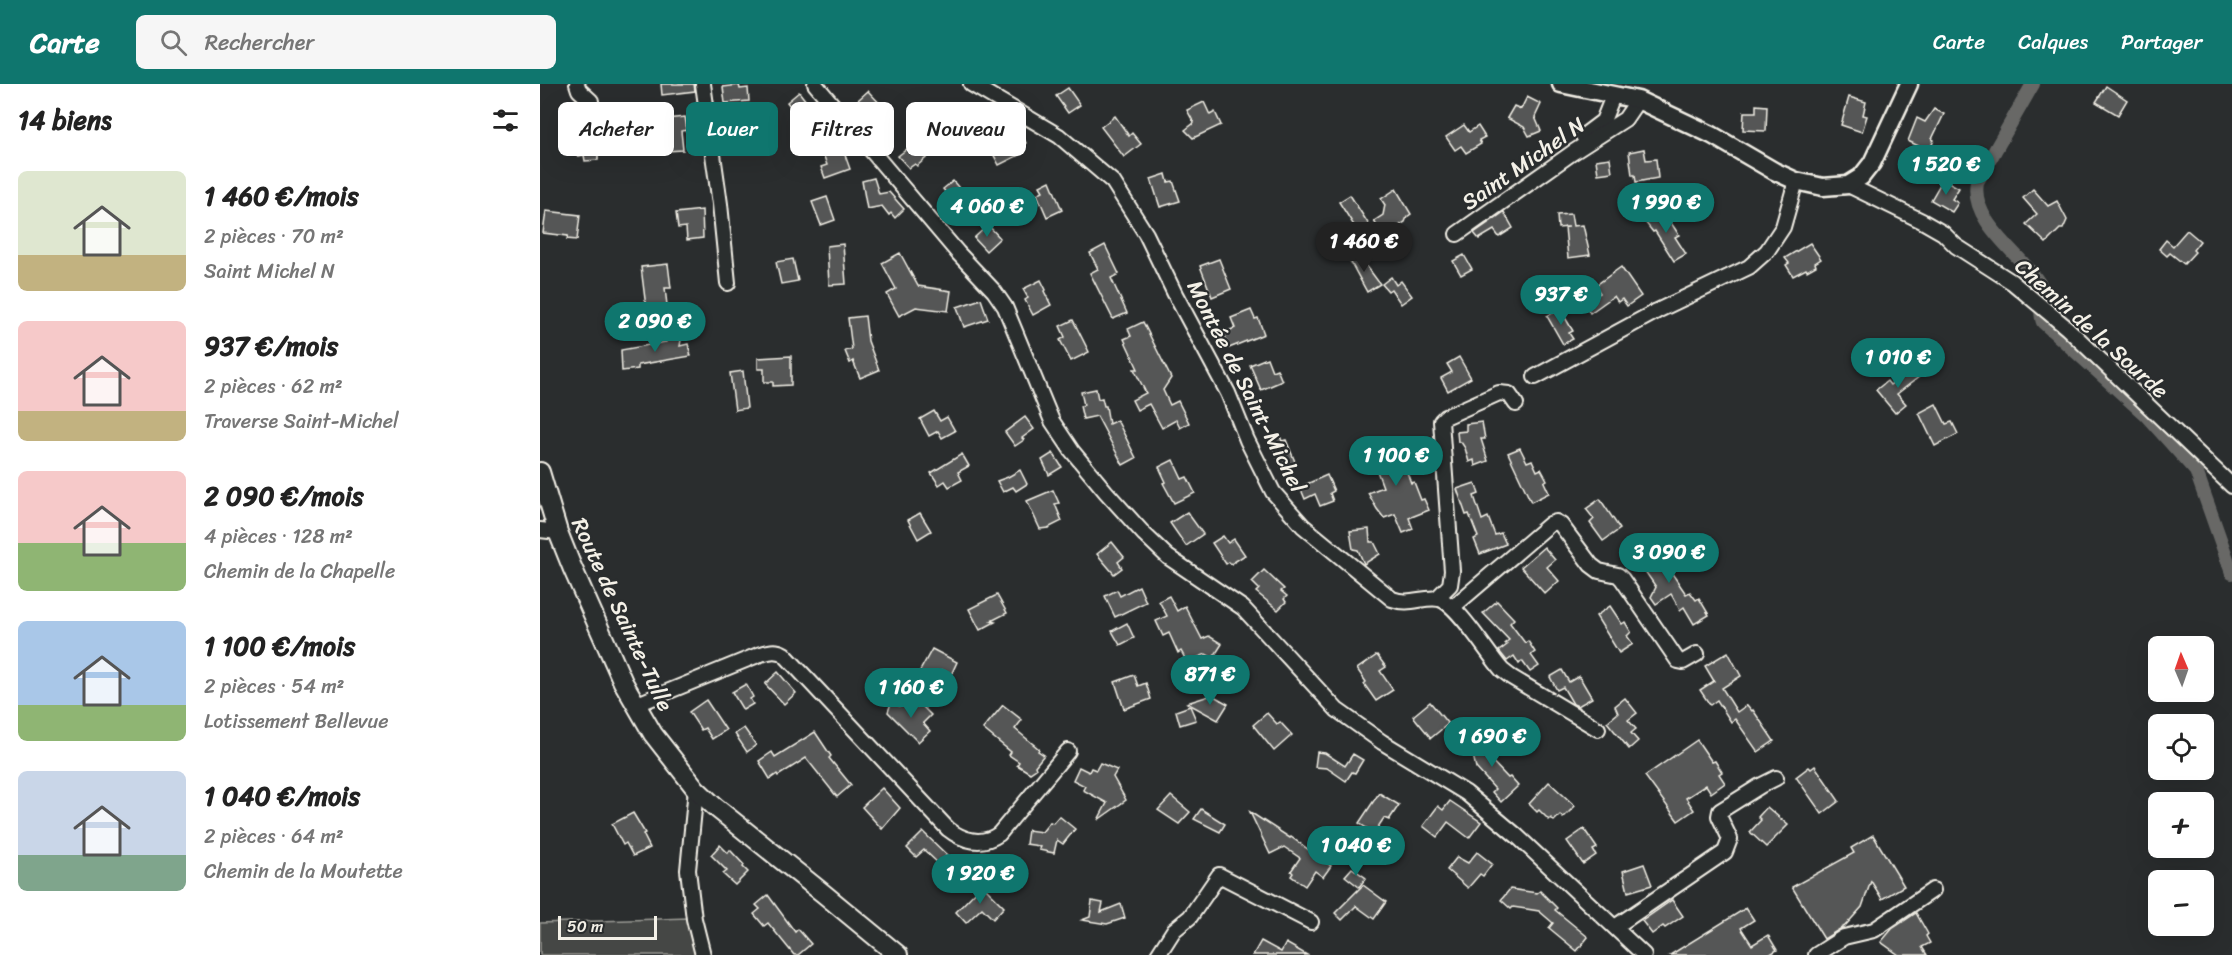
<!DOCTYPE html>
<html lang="fr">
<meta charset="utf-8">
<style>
:root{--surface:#fff;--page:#f6f6f6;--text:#222;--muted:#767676;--accent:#0f766e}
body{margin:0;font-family:Sriracha,sans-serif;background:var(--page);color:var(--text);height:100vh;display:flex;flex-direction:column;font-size:22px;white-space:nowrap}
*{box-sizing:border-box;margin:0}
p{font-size:20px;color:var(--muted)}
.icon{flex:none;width:33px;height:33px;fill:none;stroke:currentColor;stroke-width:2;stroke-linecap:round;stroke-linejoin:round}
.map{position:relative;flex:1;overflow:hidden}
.drawer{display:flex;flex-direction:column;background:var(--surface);width:540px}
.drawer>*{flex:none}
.banner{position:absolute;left:18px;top:18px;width:570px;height:54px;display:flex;gap:12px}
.needle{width:39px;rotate:358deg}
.controls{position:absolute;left:1608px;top:552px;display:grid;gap:12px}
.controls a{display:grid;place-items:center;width:66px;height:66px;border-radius:9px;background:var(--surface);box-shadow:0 6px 24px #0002;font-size:30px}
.scale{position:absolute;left:18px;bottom:15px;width:99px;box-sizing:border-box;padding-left:6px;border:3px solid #f4f1e8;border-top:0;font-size:16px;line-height:21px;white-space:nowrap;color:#f4f1e8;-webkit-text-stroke:4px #2a2d2e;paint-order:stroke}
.price{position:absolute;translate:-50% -51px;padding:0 14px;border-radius:21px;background:var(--accent);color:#fff;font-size:20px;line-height:39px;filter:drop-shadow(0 2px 3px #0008)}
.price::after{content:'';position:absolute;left:50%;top:36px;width:18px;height:14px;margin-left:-9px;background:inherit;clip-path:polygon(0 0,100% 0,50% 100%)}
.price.current{background:#222;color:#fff}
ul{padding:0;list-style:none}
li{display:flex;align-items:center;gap:18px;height:150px;padding:0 18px}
li span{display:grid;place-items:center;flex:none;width:168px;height:120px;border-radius:9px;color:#555}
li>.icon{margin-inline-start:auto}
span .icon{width:72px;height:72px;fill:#fffc;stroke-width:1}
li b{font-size:26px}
h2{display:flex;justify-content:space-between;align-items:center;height:72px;padding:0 18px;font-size:26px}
.tag{padding:0 21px;border-radius:9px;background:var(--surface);box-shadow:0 6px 24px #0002;font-size:21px;line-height:54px}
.tag.current{background:var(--accent);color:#fff}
header{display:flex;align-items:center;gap:36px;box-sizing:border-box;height:84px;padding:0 30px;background:var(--accent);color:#fff}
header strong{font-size:28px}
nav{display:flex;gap:33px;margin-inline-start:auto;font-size:21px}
.search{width:420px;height:54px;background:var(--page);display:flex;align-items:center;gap:15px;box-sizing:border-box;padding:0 21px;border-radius:9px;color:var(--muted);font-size:22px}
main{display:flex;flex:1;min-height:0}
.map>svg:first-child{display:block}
</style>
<header>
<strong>Carte</strong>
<div class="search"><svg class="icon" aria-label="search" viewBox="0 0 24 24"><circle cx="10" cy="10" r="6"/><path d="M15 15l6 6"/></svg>Rechercher</div>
<nav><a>Carte</a><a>Calques</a><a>Partager</a></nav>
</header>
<main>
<section class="drawer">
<h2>14 biens<svg class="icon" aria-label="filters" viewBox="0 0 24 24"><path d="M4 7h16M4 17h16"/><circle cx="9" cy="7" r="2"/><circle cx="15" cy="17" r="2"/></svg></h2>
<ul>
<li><span style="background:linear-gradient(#dfe7d0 70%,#c2b280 0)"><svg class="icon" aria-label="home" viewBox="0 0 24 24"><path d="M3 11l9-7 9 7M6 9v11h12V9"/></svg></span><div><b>1 460 €/mois</b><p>2 pièces · 70 m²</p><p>Saint Michel N</p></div></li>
<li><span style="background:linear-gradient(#f6c9c9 75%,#c2b280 0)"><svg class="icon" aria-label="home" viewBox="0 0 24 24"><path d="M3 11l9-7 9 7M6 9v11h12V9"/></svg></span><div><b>937 €/mois</b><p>2 pièces · 62 m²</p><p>Traverse Saint-Michel</p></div></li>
<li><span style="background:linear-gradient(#f6c9c9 60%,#8fb573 0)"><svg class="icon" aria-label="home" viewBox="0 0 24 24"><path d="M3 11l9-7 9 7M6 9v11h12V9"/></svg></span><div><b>2 090 €/mois</b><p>4 pièces · 128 m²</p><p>Chemin de la Chapelle</p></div></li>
<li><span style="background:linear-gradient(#a9c7e8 70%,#8fb573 0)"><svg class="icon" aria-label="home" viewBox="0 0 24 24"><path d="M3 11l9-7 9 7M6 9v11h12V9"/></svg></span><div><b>1 100 €/mois</b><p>2 pièces · 54 m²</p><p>Lotissement Bellevue</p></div></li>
<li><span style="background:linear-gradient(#c9d6e8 70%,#7fa58c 0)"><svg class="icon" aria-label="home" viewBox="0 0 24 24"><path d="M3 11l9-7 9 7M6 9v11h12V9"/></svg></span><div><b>1 040 €/mois</b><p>2 pièces · 64 m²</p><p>Chemin de la Moutette</p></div></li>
</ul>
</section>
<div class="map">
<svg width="1692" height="871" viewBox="0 0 1692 871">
<rect width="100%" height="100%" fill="#2a2d2e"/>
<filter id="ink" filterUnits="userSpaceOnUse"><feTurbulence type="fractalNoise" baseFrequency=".0167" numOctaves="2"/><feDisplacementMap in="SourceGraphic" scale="12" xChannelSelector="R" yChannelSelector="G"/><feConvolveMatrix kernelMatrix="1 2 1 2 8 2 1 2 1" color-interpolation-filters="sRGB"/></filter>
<g filter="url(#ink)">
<!-- green -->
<polygon fill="#444645" stroke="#9c9c96" stroke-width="1.5" points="148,834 156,871 0,871 0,839"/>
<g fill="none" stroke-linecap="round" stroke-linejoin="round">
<!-- canal -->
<path stroke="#676866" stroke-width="14" d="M1493,0L1437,98C1431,130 1464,158 1483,179C1489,186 1496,193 1500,201C1505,214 1498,226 1503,238L1606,331L1656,387L1692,489"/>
</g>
<!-- building -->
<g fill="#555756" stroke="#f4f1e8" stroke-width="1.5">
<polygon points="121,0 154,0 155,7 122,11"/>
<polygon points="199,1 200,5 208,4 209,17 185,19 183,3"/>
<polygon points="1566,2 1587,16 1578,31 1556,18"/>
<polygon points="528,4 540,21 528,29 516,12"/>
<polygon points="328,7 346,26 343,28 350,36 337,46 319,29 323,26 318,16"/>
<polygon points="259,8 284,40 272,49 267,43 261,47 254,39 260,35 247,18"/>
<polygon points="987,13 1001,20 995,33 1001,47 989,52 984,43 967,34 974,22 981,25"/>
<polygon points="1309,13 1326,18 1323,31 1327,32 1322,48 1301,41"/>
<polygon points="664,18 670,31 675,28 681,41 653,54 645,46 654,39 647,26"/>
<polygon points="1216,21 1227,22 1226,47 1203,46 1204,28 1216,28"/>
<polygon points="72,25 87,39 78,48 63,35"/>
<polygon points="1394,25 1404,30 1392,55 1394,56 1389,67 1368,57 1377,34 1385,38"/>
<polygon points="575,32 589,52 592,49 601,60 584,73 561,43"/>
<polygon points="145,33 147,46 141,47 143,66 126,67 126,64 120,64 119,56 97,59 95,38"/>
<polygon points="63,35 65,70 58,70 58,76 45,77 44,71 38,72 37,44 56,43"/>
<polygon points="924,41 929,48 938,42 945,53 939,56 941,60 926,69 921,62 915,66 906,53"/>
<polygon points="478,43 486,59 482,61 485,68 459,81 447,58"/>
<polygon points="392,50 401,61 377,82 375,80 369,84 358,72 381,54 384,57"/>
<polygon points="300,57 310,85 285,94 281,83 287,81 281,64"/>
<polygon points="1104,65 1106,76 1116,75 1118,94 1096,98 1095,91 1092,91 1089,68"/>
<polygon points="1070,74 1072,88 1058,90 1056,76"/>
<polygon points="626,90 628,98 633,97 640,117 620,123 611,95"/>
<polygon points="334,94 339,110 349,108 364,125 355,134 351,129 349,131 342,122 327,125 322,97"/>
<polygon points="1403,95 1419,104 1412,115 1418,119 1412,128 1391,116"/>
<polygon points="413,97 429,116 422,123 416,117 414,118 403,105"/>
<polygon points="510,97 522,126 507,133 497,110 503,107 500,102"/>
<polygon points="856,105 871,130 867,133 865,138 843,152 834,137 843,131 845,121 841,115"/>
<polygon points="1493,105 1508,122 1517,117 1527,136 1523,145 1520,145 1506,159 1486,140 1497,130 1483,114"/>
<polygon points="810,111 831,144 820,151 799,118"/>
<polygon points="287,113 295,136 281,141 272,118"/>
<polygon points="1122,125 1139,151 1135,153 1146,170 1134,177 1115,147 1113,148 1105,138"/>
<polygon points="162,126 163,154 147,156 146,143 138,144 136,129"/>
<polygon points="6,127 40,131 37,156 27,155 28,152 3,149"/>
<polygon points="964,128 973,144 959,153 954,146 939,155 934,149"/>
<polygon points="1031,130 1033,142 1043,141 1050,171 1028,174 1025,143 1029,143 1018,144 1017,131"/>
<polygon points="448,141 460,154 446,167 434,154"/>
<polygon points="1647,146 1660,157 1653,166 1655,168 1644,180 1630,169 1627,172 1619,165 1626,156 1633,162"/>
<polygon points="1270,159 1281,175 1275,179 1276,182 1267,187 1266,185 1253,192 1246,181 1249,179 1245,174"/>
<polygon points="303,160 306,200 289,201 287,162"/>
<polygon points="565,161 579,190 571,194 587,229 573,235 550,189 558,185 550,169"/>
<polygon points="360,169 378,202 411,207 408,227 376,223 359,232 347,210 356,205 342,179"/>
<polygon points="817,169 840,200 827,208 808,173"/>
<polygon points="924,171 932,185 921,191 913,177"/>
<polygon points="253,175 258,197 241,200 236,178"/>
<polygon points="679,175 691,205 672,213 660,182"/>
<polygon points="128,180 131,204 125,204 127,221 106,223 101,183"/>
<polygon points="1081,183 1101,212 1087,222 1082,215 1078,218 1074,212 1050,229 1044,218 1060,209 1055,202"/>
<polygon points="851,193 856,201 861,197 872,212 861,220 851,205 848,207 842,200"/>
<polygon points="501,196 506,206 504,207 511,221 493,231 485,216 488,214 483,205"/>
<polygon points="441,215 448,235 424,243 417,223"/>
<polygon points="1020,225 1033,247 1029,249 1033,255 1023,260 1007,232"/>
<polygon points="711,226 715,235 718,234 724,250 689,264 683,249 695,244 691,234"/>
<polygon points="325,232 328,257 339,286 320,294 313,277 310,279 305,267 312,265 308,234"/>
<polygon points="533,236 549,268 531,277 520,256 525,253 520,242"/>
<polygon points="603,238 631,294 623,306 630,321 638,317 649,339 640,344 636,336 622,344 609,320 597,326 592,316 606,309 594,285 598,285 584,255 591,252 588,245"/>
<polygon points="142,250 140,262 148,260 151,272 98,281 98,285 82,287 81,266 126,258 125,252"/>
<polygon points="251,272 251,301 233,302 233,298 224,298 224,285 218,285 218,274"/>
<polygon points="919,273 931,294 908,307 901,294 912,288 907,280"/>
<polygon points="727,274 732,287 737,285 742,297 721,306 710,281"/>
<polygon points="1377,281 1384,289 1357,310 1366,320 1355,329 1336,306 1347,297 1350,301"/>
<polygon points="203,287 207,324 195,326 190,289"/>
<polygon points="556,305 558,315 562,314 564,322 566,322 569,340 577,336 596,374 583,381 557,332 543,335 540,322 544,321 541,308"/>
<polygon points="1396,320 1406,340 1412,338 1418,350 1395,362 1379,329"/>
<polygon points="394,327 400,337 407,333 415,347 402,354 398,347 389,352 380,335"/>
<polygon points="485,333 494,345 482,354 484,356 475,362 465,348"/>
<polygon points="942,338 945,355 941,355 948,377 935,382 934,376 929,378 925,364 921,358 918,358 917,348 926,347 926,340"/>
<polygon points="740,352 742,357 746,356 756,380 743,386 729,356"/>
<polygon points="854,354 871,399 874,398 881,416 884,415 889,426 869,434 873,445 863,449 855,430 844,434 837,425 828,409 843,403 831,371 841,367 839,360"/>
<polygon points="980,364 987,378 992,376 997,387 1001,385 1007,396 1004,398 1009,409 991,418 968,369"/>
<polygon points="513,369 522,383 509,391 502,376"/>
<polygon points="422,370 429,382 418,388 422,396 409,403 405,397 399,401 391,389"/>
<polygon points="633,376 642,395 647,393 655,409 634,419 623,399 626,398 619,383"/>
<polygon points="480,386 487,400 476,407 473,403 463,408 457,397 468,393"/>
<polygon points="787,391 794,407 790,409 793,417 780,422 775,410 765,415 760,403"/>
<polygon points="935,399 939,410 934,412 942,436 948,433 955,451 961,449 966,460 940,470 934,455 938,453 929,430 926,431 917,405"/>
<polygon points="513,406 519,419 515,420 522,437 508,444 500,445 487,417"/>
<polygon points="1060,415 1080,445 1063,457 1050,439 1054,435 1046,425"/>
<polygon points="647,428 663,450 646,462 630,439"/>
<polygon points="380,429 391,447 378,455 368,436"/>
<polygon points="829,445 830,458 834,458 840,470 824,480 818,466 813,465 810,447"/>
<polygon points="683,452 688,459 694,455 705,471 691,480 689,478 686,480 672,459"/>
<polygon points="572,458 584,473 578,478 582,484 574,490 557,470"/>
<polygon points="1119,458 1126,468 1120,472 1146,510 1150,508 1156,516 1159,514 1169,531 1154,540 1144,523 1140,526 1131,510 1116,520 1111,513 1116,503 1096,474"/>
<polygon points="1004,463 1015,476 1007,483 1019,497 1005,510 981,483"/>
<polygon points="724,486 744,505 741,507 747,512 744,515 746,518 738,526 716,508 719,505 712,498"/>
<polygon points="599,502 606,518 575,533 565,512 577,506 580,512"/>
<polygon points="457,511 467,529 451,537 455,538 440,546 429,525"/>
<polygon points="629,512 637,527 645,522 662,555 669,552 682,560 673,574 666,570 647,578 641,567 638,569 629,549 623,552 616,537 627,532 619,517"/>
<polygon points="957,517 974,535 970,539 985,559 988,557 995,568 991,571 999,582 990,588 982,577 979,580 974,572 967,577 959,567 967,561 965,559 969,556 943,529"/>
<polygon points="1070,522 1082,540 1085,538 1091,548 1087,552 1093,560 1079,569 1056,532"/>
<polygon points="587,539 594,554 580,561 572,547"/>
<polygon points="392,565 417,578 411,591 402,586 393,604 375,596"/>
<polygon points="1188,568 1201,592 1182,604 1197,628 1207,621 1212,627 1213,626 1234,657 1218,668 1195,635 1191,638 1177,616 1170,621 1160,606 1174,597 1165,582"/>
<polygon points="837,571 846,583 840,587 853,606 836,617 824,600 826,598 817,585"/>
<polygon points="1022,586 1029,598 1039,592 1052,614 1038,622 1033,620 1023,603 1017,606 1010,593"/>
<polygon points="238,588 256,609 244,620 225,600"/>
<polygon points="594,591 598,602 606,599 611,615 584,625 575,598"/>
<polygon points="206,600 213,613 210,615 213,620 203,626 192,608"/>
<polygon points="672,611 688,620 678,636 647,619"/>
<polygon points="1085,614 1097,629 1088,636 1096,645 1091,649 1098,657 1089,665 1067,638 1078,629 1075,622"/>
<polygon points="166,616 186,646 172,655 165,644 161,646 149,628"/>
<polygon points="361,618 377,623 380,620 391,631 383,639 390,647 378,658 348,628 351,619 360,622"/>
<polygon points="890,618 908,640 891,654 873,632"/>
<polygon points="463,621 482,636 475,645 499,665 498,667 504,671 495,682 496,685 490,689 477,681 479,678 469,671 471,668 443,645"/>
<polygon points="650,622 656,636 640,641 636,627"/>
<polygon points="727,629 737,640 740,638 752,651 734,667 713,641"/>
<polygon points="204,644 216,661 207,668 195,650"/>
<polygon points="275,648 291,672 289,674 311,701 297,713 266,674 238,692 237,690 230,695 219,677 232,668 235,673"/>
<polygon points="929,654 937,662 936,657 951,654 953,660 956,660 958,670 947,672 968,694 970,693 978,702 961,718 952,708 955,705 936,684"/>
<polygon points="1157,656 1172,678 1175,677 1182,688 1179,690 1185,699 1171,709 1166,701 1146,714 1154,726 1138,737 1105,692"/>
<polygon points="777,668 785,669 805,682 813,670 823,676 815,689 812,688 806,697 787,684 775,683"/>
<polygon points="560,679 577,686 573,693 586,716 558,736 567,719 543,706 545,702 533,696 539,683 549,688 551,684 556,686"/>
<polygon points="1275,682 1299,717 1282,730 1256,693 1269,683 1271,685"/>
<polygon points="1009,698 1035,722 1023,734 1020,731 1014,737 1011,734 1009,736 999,726 997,728 989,720"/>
<polygon points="342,704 360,724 342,745 322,723"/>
<polygon points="839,709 859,721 849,736 844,734 834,749 819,739"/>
<polygon points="631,712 650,728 639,740 618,726"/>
<polygon points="910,717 941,738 929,754 908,738 897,753 883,742 898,722 903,726"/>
<polygon points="1227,723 1248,741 1226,763 1210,748 1221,736 1218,733"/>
<polygon points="661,725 685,740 680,748 654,735"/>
<polygon points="710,728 750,754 751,753 791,782 783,793 775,787 765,802 751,792 753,789 751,787 760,774 744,763 730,770"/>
<polygon points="93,729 105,749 103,750 110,764 93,772 86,759 83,761 72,740"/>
<polygon points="519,732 535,745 523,760 517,756 514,769 499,766 500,762 486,760 488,746 502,748 510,738 513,739"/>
<polygon points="1044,745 1057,764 1053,766 1056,771 1043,780 1027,757"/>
<polygon points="383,748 407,771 399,780 384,766 376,773 367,764"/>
<polygon points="1333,751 1364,802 1342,815 1331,797 1322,823 1305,842 1284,855 1252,803 1314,769 1311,764"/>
<polygon points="180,761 188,769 190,766 204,781 203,783 208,788 195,801 183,790 187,787 171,771"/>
<polygon points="937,768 952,780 943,792 940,790 928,804 907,786 917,773 928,779"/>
<polygon points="1104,780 1112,801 1088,808 1083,787"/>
<polygon points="812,784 826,794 819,803 805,792"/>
<polygon points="442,801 464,823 453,835 442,824 426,839 416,828"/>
<polygon points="823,801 846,818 834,835 816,822 802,836 795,829"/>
<polygon points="970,805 997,809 1000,807 1017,824 1015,826 1048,853 1037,867 1009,844 1013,839 999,827 973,823 971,825 961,816"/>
<polygon points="228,811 255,848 258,845 271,860 258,871 254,871 228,839 224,842 214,830 220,825 216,821"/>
<polygon points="1132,816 1143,832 1125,844 1123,842 1112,850 1102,837"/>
<polygon points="552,817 563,819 561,828 581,820 585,834 567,840 542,836 550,833"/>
<polygon points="1206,824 1214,836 1201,844 1212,861 1228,851 1237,866 1229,871 1130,871"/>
<polygon points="1376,829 1388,850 1386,852 1390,859 1382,863 1387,871 1359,871 1341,858 1352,845"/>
<polygon points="721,857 741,868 746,859 767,871 713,871"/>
</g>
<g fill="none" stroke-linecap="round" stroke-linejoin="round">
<defs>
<g id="minor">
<polyline points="37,0 39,6 51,17"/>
<polyline points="163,0 180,120 188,199"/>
<polyline points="275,0 418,169 454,207 465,223 512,337 532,367 566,408 604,450 628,473 703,524 797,626 842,658 926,709 977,752 1104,871"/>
<path d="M431,0L519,52L573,98L606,150L635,210L688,309L707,356L733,408L763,442L852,515C870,522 883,512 899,515C917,519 947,569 962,586L971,593L1058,645"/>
<polyline points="1043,52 1063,37 1073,12"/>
<polyline points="1308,101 1382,137 1403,149 1416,162 1472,198 1527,244 1692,402"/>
<polyline points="917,150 1032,69 1085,35 1098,16"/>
<polyline points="995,293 1117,227 1209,183 1227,167 1243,143 1256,97"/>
<polyline points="0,446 18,448"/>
<polyline points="897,514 910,501 912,487 901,337 905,333 959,309 969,310 976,320"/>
<polyline points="913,523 1010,440 1016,438 1021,441 1051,481 1059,487 1078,491 1082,495 1138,577 1143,578 1157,570"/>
<path d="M95,621L218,571C227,568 235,565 244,570L408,745C423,757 442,762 459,750L528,667"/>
<polyline points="156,705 148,786 154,835 163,871"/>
<polyline points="1075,843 1185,768 1190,755 1179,732 1180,727 1220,702 1236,694"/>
<polyline points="618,871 634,846 650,833 679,791 771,838"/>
<polyline points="1276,871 1304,853 1334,846 1393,806"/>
</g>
<polyline id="tertiary" points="1021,0 1098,16 1172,51 1234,87 1256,97 1283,103 1308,101 1321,93 1332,79 1369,0"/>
<polyline id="secondary" points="0,388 18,448 32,483 83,598 113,650 156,705 174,722 284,810 358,871"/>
</defs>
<!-- minor casing -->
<use href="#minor" stroke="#f4f1e8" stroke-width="18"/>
<!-- tertiary casing -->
<use href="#tertiary" stroke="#f4f1e8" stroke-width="21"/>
<!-- secondary casing -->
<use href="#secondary" stroke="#f4f1e8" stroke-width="22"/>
<!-- minor -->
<use href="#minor" stroke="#2a2d2e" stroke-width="14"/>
<!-- tertiary -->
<use href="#tertiary" stroke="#2a2d2e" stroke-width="16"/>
<!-- secondary -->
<use href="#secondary" stroke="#2a2d2e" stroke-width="18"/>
</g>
</g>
<g text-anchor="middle" stroke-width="4.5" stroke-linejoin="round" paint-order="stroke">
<!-- street labels -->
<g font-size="22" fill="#f4f1e8" stroke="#2a2d2e">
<text transform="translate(983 79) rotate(-35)" y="8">Saint Michel N</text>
<text transform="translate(1552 244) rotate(42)" y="8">Chemin de la Sourde</text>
<text transform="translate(707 302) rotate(63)" y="8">Montée de Saint-Michel</text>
<text transform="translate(83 530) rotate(65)" y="8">Route de Sainte-Tulle</text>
</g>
</g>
</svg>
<div class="controls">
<a><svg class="needle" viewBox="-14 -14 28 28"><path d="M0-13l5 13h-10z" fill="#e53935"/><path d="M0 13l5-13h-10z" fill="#767676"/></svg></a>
<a><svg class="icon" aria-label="locate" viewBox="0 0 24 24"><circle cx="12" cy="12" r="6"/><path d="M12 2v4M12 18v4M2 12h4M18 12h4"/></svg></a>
<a>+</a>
<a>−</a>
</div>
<div class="scale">50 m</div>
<b class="price" style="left:1406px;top:112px">1 520 €</b>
<b class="price" style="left:1126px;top:150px">1 990 €</b>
<b class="price" style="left:447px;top:154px">4 060 €</b>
<b class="price current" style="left:824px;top:189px">1 460 €</b>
<b class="price" style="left:1021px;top:242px">937 €</b>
<b class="price" style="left:115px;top:269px">2 090 €</b>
<b class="price" style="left:1358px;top:305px">1 010 €</b>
<b class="price" style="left:856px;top:403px">1 100 €</b>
<b class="price" style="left:1129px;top:500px">3 090 €</b>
<b class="price" style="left:670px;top:622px">871 €</b>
<b class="price" style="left:371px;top:635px">1 160 €</b>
<b class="price" style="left:952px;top:684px">1 690 €</b>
<b class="price" style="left:816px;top:793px">1 040 €</b>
<b class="price" style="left:440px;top:821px">1 920 €</b>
<div class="banner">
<a class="tag">Acheter</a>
<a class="tag current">Louer</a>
<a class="tag">Filtres</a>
<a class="tag">Nouveau</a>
</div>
</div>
</main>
